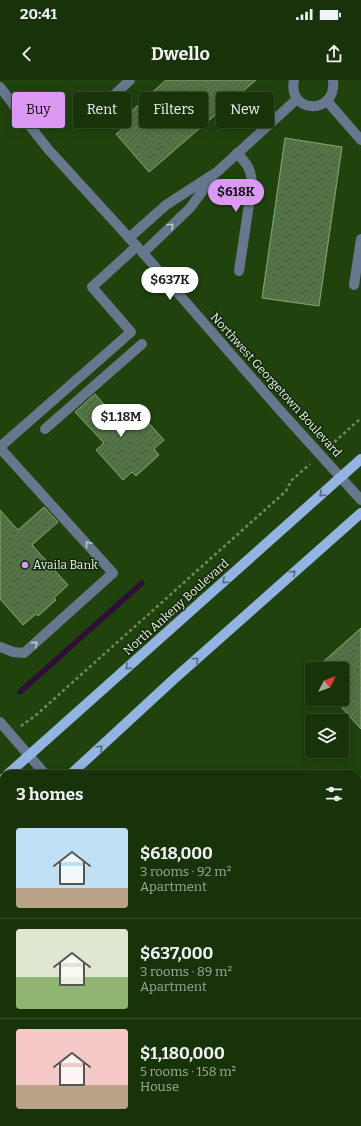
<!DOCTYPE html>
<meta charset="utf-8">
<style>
:root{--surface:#18320a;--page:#253e18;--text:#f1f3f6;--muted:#9faa9c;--line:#364d2b;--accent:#dc99f4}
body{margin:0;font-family:Bitter,serif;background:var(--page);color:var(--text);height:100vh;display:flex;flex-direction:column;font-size:15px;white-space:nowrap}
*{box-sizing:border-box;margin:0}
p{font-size:13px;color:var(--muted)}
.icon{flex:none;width:22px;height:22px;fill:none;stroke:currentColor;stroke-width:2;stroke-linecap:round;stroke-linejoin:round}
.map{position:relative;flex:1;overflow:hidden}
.side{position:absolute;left:0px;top:690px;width:361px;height:356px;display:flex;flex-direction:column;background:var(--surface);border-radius:12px 12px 0 0;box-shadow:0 2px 10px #0003,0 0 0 1px var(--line)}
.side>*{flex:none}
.banner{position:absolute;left:12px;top:12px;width:337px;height:36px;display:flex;gap:8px}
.needle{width:26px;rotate:48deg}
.tools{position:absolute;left:305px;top:582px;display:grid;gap:8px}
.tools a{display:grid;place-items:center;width:44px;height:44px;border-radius:4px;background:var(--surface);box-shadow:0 2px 10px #0003,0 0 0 1px var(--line);font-size:20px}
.price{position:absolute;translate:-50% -34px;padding:0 9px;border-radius:14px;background:#fff;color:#222;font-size:13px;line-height:26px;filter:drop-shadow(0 1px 2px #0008)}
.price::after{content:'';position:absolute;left:50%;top:24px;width:12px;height:9px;margin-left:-6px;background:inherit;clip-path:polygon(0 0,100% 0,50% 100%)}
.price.current{background:var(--accent);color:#111}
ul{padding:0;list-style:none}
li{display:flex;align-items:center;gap:12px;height:100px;padding:0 16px}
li+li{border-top:1px solid var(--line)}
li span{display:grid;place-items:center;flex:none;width:112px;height:80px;border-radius:4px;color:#555}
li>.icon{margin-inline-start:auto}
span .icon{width:48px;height:48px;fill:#fffc;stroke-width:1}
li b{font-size:17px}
h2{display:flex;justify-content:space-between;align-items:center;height:48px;padding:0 16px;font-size:17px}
.chip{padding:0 14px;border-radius:4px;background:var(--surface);box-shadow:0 2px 10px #0003,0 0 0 1px var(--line);font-size:14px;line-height:36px}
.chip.current{background:var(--accent);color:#111}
.status{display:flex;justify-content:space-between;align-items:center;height:28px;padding:0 20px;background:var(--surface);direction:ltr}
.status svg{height:11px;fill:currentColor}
header{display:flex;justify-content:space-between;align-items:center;height:52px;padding:0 16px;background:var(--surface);font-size:18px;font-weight:700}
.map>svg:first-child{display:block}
</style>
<div class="status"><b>20:41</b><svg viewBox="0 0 49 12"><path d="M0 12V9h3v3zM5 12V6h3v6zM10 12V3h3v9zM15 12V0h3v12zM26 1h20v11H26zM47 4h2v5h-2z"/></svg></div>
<header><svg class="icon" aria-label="back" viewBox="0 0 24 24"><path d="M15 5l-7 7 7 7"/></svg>Dwello<svg class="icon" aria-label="share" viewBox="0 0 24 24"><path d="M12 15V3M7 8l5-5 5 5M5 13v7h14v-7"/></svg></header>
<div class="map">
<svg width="361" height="1046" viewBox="0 0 361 1046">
<defs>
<pattern id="building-hatch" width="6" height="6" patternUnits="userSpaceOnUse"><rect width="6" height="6" fill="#547646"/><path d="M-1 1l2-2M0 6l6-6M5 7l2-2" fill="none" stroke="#4c5e44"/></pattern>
</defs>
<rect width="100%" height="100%" fill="#20430e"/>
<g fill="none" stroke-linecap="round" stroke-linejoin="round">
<!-- stream -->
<g stroke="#2d0e37" stroke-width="5.5">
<polyline points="20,612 142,503"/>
<polyline points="0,980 4,985"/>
<polyline points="55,1042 56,1046"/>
</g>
</g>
<!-- building -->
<g fill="url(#building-hatch)" stroke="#84ab74">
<polygon points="166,0 256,0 149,92 116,54 122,49 117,44"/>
<polygon points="285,58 342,67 319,226 262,218"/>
<polygon points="95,314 119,341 125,335 130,339 138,331 164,360 154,369 159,375 136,396 132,392 123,400 96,370 104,363 75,332"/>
<polygon points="44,427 58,442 32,465 68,505 54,518 56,520 38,536 36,534 23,545 0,519 0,430 18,450"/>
<polygon points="361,548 361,649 342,628 342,589 315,589"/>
</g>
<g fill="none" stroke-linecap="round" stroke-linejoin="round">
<!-- path -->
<g stroke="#708d62" stroke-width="2.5" stroke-dasharray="3 3" stroke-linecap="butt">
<polyline points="330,366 361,338"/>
<polyline points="21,646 35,636 286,411 291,401 310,384"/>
</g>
<!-- minor -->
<g stroke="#67778e" stroke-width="10">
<path d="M294,0C287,34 337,36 333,0"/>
<polyline points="0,7 18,31 48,69 143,173 278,328 361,420"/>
<polyline points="112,17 130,0"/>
<polyline points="327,21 361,60"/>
<path d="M237,73C247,84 251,88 252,104L239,191"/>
<polyline points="129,158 166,125 217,92 297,19"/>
<polyline points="143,173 190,128 212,98"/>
<polyline points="354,205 361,159"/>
<polyline points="45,349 142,264"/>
<polyline points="0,367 131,252 92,207 137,166"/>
<polyline points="0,368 113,493 24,573 13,572 0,567"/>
<polyline points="0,642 45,694"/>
<polyline points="357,736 361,733"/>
<polyline points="0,840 4,837"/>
</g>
<!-- major -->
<g stroke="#93b4e2" stroke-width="10">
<polyline points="8,694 361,379"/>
<polyline points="71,694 174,599 361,433"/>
<polyline points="0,701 4,698"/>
<polyline points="0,758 4,754"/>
</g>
</g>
<!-- one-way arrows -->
<defs><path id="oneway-chevron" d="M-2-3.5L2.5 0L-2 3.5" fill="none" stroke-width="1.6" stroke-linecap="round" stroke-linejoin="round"/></defs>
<g stroke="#b9ccc1">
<use href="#oneway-chevron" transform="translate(171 146) rotate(-43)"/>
<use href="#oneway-chevron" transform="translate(88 464) rotate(-131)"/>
<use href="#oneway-chevron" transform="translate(35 564) rotate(-41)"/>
</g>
<g stroke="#546c78">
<use href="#oneway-chevron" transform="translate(322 414) rotate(138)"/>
<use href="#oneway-chevron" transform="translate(293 493) rotate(-42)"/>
<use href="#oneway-chevron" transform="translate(225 501) rotate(138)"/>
<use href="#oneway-chevron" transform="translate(196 580) rotate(-42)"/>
<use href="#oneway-chevron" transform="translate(128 587) rotate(138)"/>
<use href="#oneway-chevron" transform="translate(100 668) rotate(-43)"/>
</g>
<!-- markers -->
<circle fill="#dc99f4" stroke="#15250f" stroke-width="1.5" cx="25" cy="485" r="4"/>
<g text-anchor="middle" stroke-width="3" stroke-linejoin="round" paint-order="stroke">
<!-- street labels -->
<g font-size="12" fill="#e5fadd" stroke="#15250f">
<text transform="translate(276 305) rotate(48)" y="4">Northwest Georgetown Boulevard</text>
<text transform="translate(176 527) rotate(-42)" y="4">North Ankeny Boulevard</text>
</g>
<!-- poi labels -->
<g font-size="12" fill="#e5fadd" stroke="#15250f" text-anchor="start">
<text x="33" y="489">Availa Bank</text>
</g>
</g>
</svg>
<div class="tools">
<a><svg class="needle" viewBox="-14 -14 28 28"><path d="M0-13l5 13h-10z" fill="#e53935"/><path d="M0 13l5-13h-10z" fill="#9faa9c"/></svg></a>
<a><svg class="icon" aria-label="layers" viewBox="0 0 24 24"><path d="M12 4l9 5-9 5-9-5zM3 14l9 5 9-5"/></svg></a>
</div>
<b class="price current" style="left:236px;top:133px">$618K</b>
<b class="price" style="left:170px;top:221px">$637K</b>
<b class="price" style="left:121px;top:358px">$1.18M</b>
<div class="banner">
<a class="chip current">Buy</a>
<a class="chip">Rent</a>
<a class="chip">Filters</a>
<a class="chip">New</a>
</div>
<section class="side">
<h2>3 homes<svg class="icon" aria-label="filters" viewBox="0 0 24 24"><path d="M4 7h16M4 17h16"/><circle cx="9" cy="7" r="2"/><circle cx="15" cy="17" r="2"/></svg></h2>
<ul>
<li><span style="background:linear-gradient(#bfe0f5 75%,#b9a48a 0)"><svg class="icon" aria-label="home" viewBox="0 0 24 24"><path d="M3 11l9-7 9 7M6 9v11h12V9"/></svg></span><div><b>$618,000</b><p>3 rooms · 92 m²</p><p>Apartment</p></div></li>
<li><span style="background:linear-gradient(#dfe7d0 60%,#8fb573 0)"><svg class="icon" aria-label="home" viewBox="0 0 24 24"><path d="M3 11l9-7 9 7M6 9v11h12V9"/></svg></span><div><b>$637,000</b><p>3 rooms · 89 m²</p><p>Apartment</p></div></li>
<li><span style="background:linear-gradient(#f6c9c9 70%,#b9a48a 0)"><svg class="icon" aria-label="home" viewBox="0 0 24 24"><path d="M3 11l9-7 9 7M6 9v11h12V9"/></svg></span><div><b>$1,180,000</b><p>5 rooms · 158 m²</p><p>House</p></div></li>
</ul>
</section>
</div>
